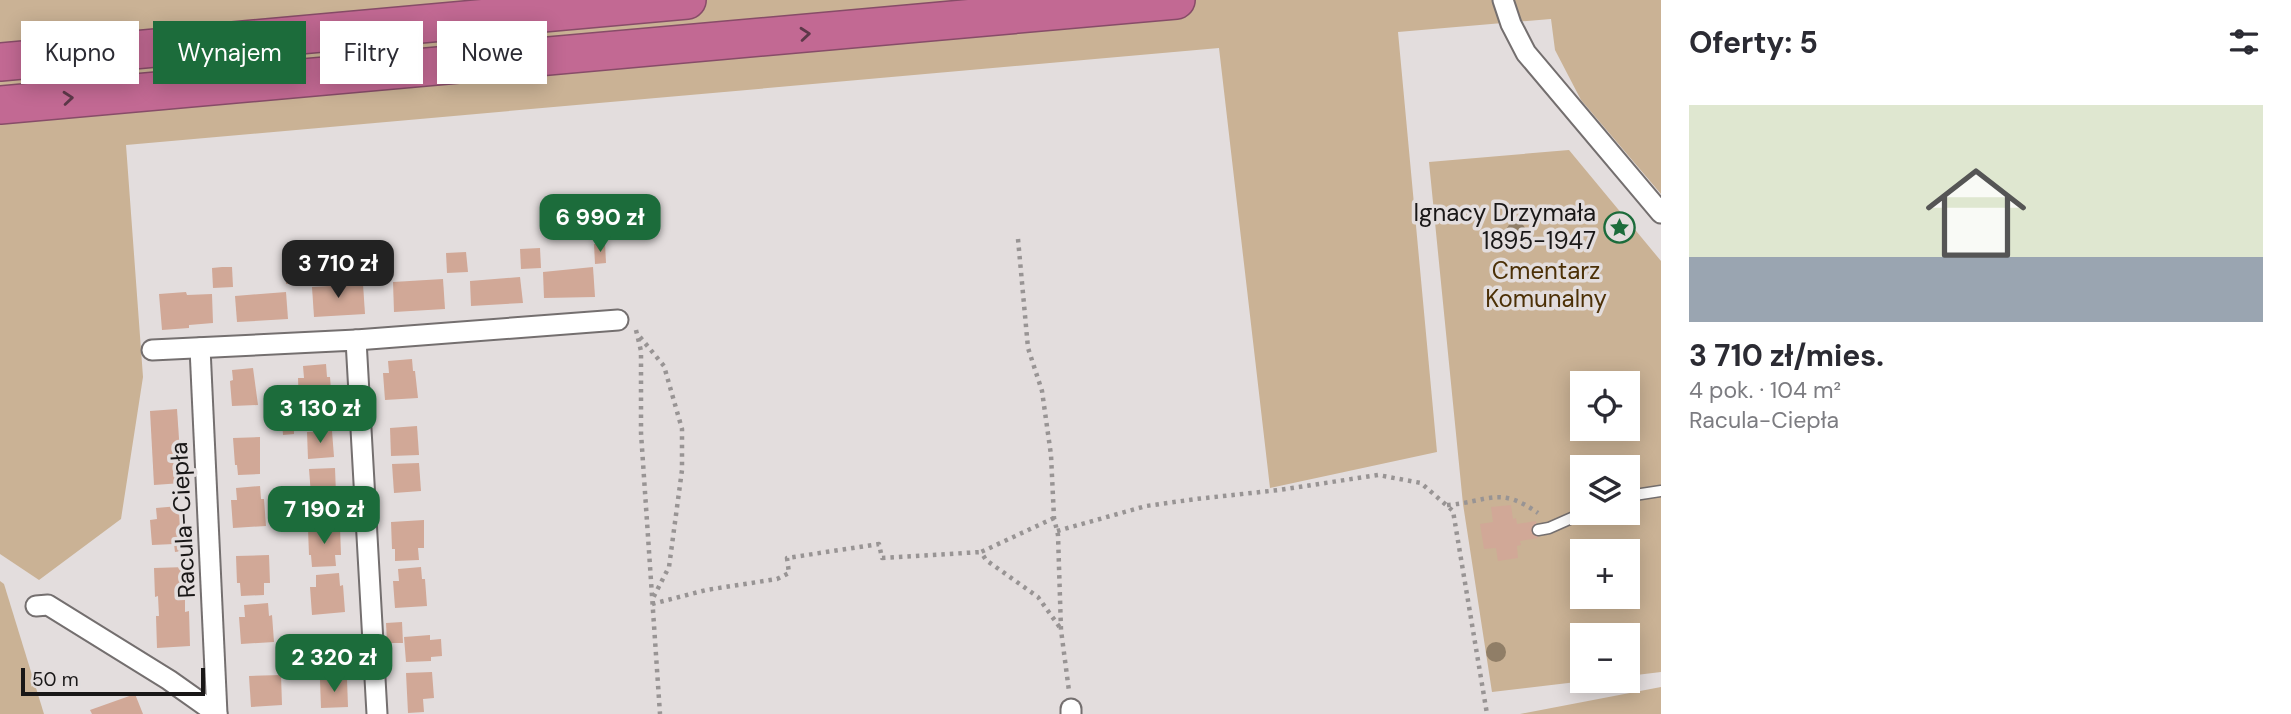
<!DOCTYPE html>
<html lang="pl">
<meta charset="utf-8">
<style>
:root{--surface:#fff;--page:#f2f2f3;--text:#2b2b33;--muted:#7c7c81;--line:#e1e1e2;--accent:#1c6c3b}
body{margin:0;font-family:"DM Sans",sans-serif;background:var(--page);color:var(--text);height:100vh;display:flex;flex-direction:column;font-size:26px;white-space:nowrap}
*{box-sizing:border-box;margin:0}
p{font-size:23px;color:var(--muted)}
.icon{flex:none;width:38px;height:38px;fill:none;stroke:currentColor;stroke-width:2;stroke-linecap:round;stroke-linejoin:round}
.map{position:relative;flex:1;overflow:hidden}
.drawer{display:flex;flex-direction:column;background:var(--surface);width:630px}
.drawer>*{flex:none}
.top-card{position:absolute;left:21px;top:21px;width:665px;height:63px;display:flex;gap:14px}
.fabs{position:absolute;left:1570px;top:371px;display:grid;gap:14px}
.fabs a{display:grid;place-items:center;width:70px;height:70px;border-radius:0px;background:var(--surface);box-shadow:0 4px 18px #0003;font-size:35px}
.scale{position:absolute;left:21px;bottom:18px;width:184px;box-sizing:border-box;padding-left:7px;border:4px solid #191717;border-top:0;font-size:19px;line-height:24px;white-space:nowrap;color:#191717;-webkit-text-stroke:5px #e3dddd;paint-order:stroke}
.price{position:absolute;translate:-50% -60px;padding:0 16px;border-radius:14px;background:var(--accent);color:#fff;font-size:23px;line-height:46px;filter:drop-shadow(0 2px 4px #0008)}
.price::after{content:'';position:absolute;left:50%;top:42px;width:21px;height:16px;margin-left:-10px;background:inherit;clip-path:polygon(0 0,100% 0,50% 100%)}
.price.active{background:#222;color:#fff}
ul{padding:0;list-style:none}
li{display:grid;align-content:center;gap:14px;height:371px;padding:0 28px}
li+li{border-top:2px solid var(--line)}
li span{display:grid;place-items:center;height:217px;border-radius:0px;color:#555}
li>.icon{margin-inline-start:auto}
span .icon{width:126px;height:126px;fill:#fffc;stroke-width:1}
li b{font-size:30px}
h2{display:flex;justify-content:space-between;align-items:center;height:84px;padding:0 28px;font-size:30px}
.chip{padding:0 24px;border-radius:0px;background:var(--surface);box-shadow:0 4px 18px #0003;font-size:24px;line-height:63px}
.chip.active{background:var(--accent);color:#fff}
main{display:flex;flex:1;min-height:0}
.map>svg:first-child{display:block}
</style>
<main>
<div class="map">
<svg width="1661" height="714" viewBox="0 0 1661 714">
<rect width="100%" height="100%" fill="#e3dddd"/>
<!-- green -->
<g fill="#cab295" fill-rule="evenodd">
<polygon points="0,0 1661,0 1661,194 1581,100 1555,50 1551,19 1398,32 1437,452 1270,488 1219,48 126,145 143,377 121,519 39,580 0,554"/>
<path d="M1569,150L1661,261V672L1628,676V635H1582V681H1585L1492,692L1463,504L1429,162ZM1582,383H1628V429H1582ZM1582,467H1628V513H1582ZM1582,551H1628V597H1582Z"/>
<polygon points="0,581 4,584 44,714 0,714"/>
<polygon points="1661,687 1661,714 1520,714"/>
</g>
<!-- building -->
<g fill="#d1a897">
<polygon points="605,243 606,263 595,264 594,244"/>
<polygon points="540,248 541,268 521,269 520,249"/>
<polygon points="466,252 468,272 447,273 446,253"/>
<polygon points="305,253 307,282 286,284 285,263 295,263 295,254"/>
<polygon points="387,257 388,278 367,279 366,259"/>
<polygon points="222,267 232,267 233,287 213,288 212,268"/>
<polygon points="593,267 595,297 544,298 543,272"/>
<polygon points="520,277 523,303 471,306 470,281"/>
<polygon points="443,279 445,309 394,312 393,282"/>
<polygon points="363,284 365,314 314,317 312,287"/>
<polygon points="186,292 187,295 212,294 213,323 189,325 189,328 162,330 159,294"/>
<polygon points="286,292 288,319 237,322 235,296"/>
<polygon points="412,359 413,371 415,371 418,398 385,400 383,373 389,373 388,361"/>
<polygon points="326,364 327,377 330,377 332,403 299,406 298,378 304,378 303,366"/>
<polygon points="253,368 258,405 232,406 230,381 233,380 232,370"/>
<polygon points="177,409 182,483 154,485 150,411"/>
<polygon points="294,420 294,434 283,435 282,421"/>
<polygon points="417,426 419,455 391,456 390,428"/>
<polygon points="332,431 334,457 308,459 307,432"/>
<polygon points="260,437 260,474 238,475 237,465 235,465 233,438"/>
<polygon points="419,463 421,491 394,493 392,464"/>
<polygon points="335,468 336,494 311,495 309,469"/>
<polygon points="260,486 261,499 264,499 266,526 233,528 231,500 237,500 236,488"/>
<polygon points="1511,505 1513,519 1516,518 1517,524 1536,521 1538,538 1520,541 1521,545 1517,546 1518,558 1498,561 1496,548 1484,549 1480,524 1493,522 1491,507"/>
<polygon points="179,506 180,518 183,518 185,543 181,543 182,551 175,552 174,544 152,545 150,520 157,519 156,508"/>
<polygon points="424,520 424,548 418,548 419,560 395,561 395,549 392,549 391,522"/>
<polygon points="340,527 341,555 335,555 336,566 312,567 311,555 309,555 308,529"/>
<polygon points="269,555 270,583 264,583 264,595 241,596 240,583 237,583 236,556"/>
<polygon points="186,567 188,594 185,594 185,612 189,611 190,646 157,648 156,616 159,616 158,596 155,597 154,568"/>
<polygon points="421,567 422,579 425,579 427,606 395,608 393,581 399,581 398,569"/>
<polygon points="339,573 340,586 343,585 345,612 312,615 310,587 316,587 316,575"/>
<polygon points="268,603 269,616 272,615 274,642 241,644 239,617 245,617 244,605"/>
<polygon points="402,622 403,643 387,643 386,623"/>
<polygon points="430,635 430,640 441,639 442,656 431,657 431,661 406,662 404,637"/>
<polygon points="346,642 347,670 320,672 319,644"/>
<polygon points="432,672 434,698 423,699 424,712 408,713 406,673"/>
<polygon points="281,675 282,705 251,707 249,676"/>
<polygon points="347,679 348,707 321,708 320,680"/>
<polygon points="135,694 143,714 92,714 90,710"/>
</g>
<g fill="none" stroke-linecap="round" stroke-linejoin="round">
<defs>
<g id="service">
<polyline points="1628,496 1661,491"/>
<polyline points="1538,530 1549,528 1583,513"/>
</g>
<g id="minor">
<polyline points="1503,0 1511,24 1526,53 1661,213"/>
<polyline points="356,340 618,320"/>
<polyline points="200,348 217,714"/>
<polyline points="152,350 356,340 377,714"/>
<polyline points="36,606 48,605 169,680 217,714"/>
<polyline points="1071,709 1071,714"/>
</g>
<g id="motorway">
<polyline points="0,62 687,0"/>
<polyline points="0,105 1176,0"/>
</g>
</defs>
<!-- service casing -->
<use href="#service" stroke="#746f6f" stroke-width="13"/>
<!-- minor casing -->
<use href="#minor" stroke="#746f6f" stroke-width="23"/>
<!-- motorway casing -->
<use href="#motorway" stroke="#874c68" stroke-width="40"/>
<!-- path -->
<g stroke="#989494" stroke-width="4.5" stroke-dasharray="3.5 5" stroke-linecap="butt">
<polyline points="1018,239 1028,348 1042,391 1051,455 1054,518 1058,535 1061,630 1069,691"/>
<polyline points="636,330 641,351 641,433 660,714"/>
<polyline points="640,337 664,366 682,429 682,470 669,567 652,600"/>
<path d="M1447,505C1489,502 1498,485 1538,513"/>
<polyline points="1054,518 981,552 986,560 1038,597 1061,629"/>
<polyline points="1057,531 1146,506 1196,499 1279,490 1378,475 1421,483 1453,511 1487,714"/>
<polyline points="652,604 706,590 777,579 789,573 787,558 879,544 882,558 981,552"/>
</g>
<!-- service -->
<use href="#service" stroke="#fff" stroke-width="10"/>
<!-- minor -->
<use href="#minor" stroke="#fff" stroke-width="19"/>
<!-- motorway -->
<use href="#motorway" stroke="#c26993" stroke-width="37"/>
</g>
<!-- trees -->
<g fill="#907e67">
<circle cx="1516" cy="232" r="10"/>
<circle cx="1496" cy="652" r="10"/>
</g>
<!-- one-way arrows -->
<defs><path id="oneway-chevron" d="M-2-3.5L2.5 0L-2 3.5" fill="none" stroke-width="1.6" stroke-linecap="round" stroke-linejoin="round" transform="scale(1.75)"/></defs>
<g stroke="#5d3849">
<use href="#oneway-chevron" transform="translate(805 34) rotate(-5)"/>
<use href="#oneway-chevron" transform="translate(68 98) rotate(-5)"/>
</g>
<!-- icons -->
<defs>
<symbol id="sight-ring" viewBox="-11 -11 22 22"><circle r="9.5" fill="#e3dddd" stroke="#1c6c3b" stroke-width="1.5"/><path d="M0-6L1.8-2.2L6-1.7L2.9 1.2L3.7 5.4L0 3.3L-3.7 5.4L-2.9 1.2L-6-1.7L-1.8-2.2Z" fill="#1c6c3b"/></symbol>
</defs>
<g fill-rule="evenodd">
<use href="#sight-ring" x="1602" y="210" width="35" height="35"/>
</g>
<g text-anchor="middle" stroke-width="7" stroke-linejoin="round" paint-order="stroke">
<!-- poi labels -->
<g font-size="24" fill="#191717" stroke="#e3dddd" text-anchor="end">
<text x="1596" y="221">Ignacy Drzymała<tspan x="1596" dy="28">1895-1947</tspan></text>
</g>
<!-- park labels -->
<g font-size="24" fill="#4c3006" stroke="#e3dddd">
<text x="1546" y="279">Cmentarz<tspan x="1546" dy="28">Komunalny</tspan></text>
</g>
<!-- street labels -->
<g font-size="24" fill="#191717" stroke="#e3dddd">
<text transform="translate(183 520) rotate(-93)" y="8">Racula-Ciepła</text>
</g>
</g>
</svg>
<div class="fabs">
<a><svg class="icon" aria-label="locate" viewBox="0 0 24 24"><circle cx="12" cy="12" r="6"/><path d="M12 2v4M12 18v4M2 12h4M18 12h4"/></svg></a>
<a><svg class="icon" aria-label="layers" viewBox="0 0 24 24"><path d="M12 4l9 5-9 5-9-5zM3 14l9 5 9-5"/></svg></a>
<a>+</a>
<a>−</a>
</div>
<div class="scale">50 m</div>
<b class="price" style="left:600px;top:254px">6 990 zł</b>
<b class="price active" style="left:338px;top:300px">3 710 zł</b>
<b class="price" style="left:320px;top:445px">3 130 zł</b>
<b class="price" style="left:324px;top:546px">7 190 zł</b>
<b class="price" style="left:334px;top:694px">2 320 zł</b>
<div class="top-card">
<a class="chip">Kupno</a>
<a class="chip active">Wynajem</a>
<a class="chip">Filtry</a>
<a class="chip">Nowe</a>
</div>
</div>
<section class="drawer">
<h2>Oferty: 5<svg class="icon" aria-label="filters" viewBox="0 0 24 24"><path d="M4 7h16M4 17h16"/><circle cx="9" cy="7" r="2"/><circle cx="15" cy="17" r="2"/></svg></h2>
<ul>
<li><span style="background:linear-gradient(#dfe7d0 70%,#9aa5b1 0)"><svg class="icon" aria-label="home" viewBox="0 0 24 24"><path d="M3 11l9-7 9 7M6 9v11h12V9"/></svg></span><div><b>3 710 zł/mies.</b><p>4 pok. · 104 m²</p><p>Racula-Ciepła</p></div></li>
</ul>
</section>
</main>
